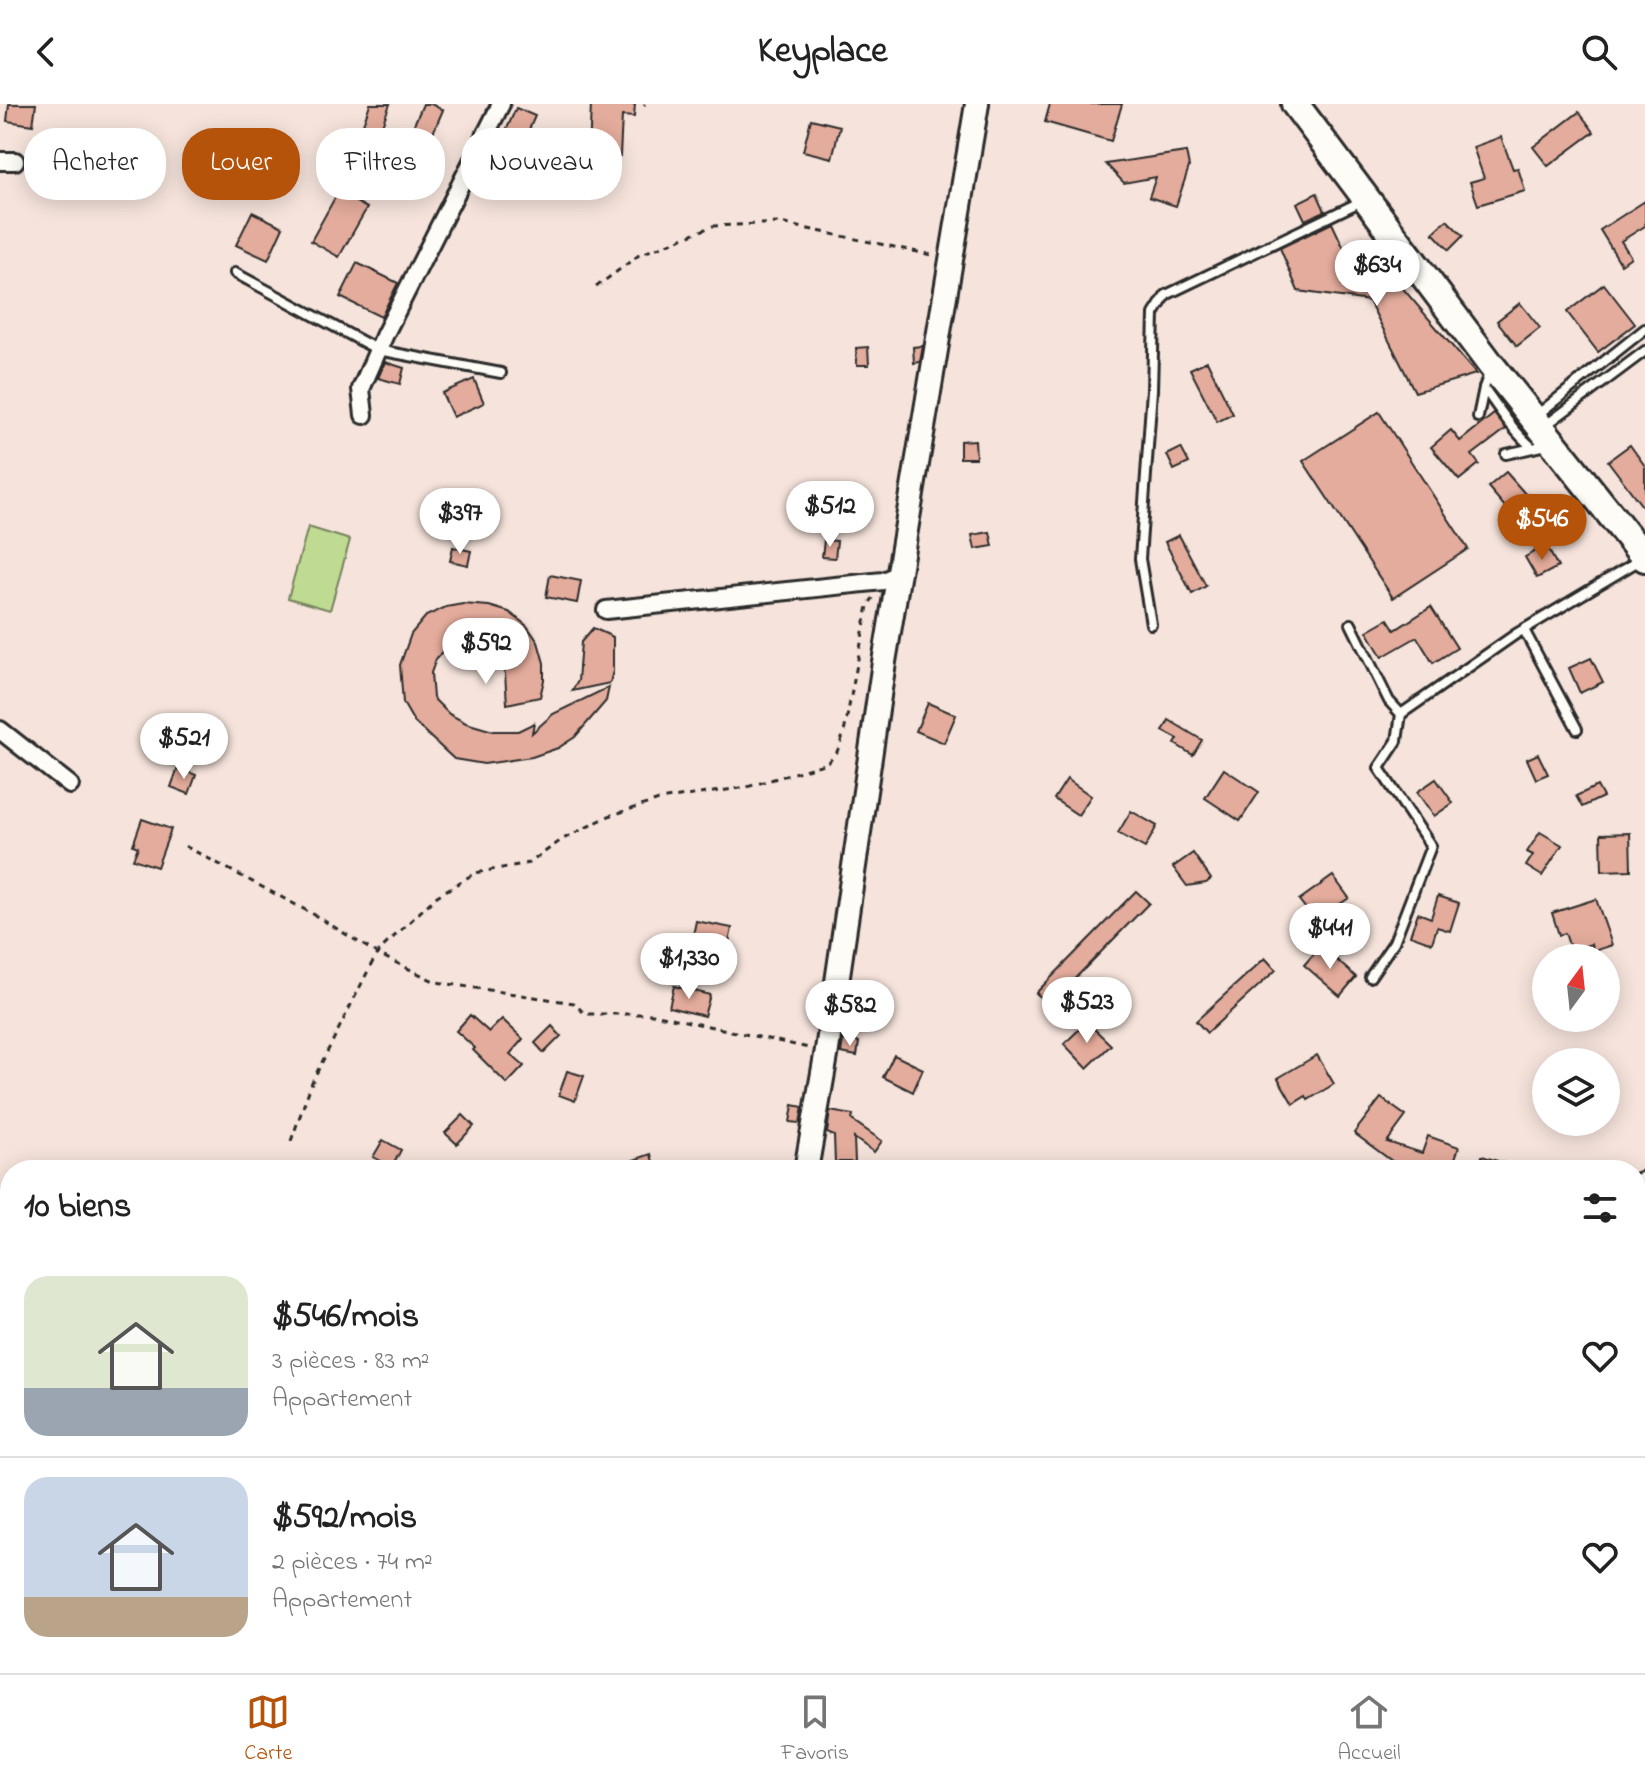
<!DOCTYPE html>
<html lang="fr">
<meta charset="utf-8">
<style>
:root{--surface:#fff;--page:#f6f6f6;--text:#222;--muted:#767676;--line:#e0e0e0;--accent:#b45309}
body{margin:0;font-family:"Indie Flower",sans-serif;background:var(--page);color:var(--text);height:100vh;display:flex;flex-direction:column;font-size:30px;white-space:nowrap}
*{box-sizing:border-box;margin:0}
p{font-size:26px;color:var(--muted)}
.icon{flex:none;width:44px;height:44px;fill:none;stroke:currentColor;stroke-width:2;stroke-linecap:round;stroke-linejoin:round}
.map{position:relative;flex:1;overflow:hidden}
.panel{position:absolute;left:0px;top:1056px;width:1646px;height:514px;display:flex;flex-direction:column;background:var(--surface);border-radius:32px 32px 0 0;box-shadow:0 4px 20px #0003}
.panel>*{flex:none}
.hud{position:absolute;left:24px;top:24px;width:800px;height:72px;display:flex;gap:16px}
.needle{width:52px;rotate:15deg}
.controls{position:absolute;left:1532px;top:840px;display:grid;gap:16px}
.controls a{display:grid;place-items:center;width:88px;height:88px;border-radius:50%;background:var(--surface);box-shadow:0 4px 20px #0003;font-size:40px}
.price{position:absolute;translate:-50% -68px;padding:0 18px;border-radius:28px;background:#fff;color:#222;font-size:26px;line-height:52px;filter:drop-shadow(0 2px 4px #0008)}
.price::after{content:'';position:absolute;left:50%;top:48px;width:24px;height:18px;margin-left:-12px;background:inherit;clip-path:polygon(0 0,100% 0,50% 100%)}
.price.active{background:var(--accent);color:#fff}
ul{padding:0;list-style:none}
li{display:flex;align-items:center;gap:24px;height:200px;padding:0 24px}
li+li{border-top:2px solid var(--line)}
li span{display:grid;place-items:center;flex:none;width:224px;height:160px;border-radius:24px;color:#555}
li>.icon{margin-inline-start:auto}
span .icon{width:96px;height:96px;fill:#fffc;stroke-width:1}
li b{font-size:34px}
h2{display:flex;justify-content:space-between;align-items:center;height:96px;padding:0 24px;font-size:34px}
.pill{padding:0 28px;border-radius:32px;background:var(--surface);box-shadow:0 4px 20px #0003;font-size:28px;line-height:72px}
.pill.active{background:var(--accent);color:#fff}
header{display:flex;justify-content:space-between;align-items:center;height:104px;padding:0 24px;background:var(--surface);font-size:36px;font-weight:700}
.dock{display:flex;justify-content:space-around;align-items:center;height:112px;border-top:2px solid var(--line);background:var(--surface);font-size:22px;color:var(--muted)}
.dock a{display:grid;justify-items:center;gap:4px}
.dock .active{color:var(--accent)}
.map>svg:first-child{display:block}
</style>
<header><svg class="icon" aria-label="back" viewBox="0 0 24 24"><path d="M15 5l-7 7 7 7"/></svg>Keyplace<svg class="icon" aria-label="search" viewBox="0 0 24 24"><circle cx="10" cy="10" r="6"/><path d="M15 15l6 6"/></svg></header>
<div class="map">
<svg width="1645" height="1569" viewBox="0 0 1645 1569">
<rect width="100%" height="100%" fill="#f6e4dc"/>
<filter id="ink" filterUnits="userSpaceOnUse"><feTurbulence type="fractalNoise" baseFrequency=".0125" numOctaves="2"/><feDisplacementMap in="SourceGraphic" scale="16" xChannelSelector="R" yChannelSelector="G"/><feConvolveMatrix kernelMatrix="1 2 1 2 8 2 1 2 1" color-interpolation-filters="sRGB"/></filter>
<g filter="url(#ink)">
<!-- green -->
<polygon fill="#bfda91" stroke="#75825e" stroke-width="2" points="308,423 350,436 330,506 288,494"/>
<!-- building -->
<g fill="#e4ac9c" stroke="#2b2b2b" stroke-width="2">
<polygon points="9,0 36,0 33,21 7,17"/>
<polygon points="370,0 390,0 378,32 361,26"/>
<polygon points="423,0 431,0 443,6 424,50 405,41"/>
<polygon points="591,0 635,0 634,13 622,12 620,52 589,51"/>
<polygon points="1050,0 1122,0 1111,37 1045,18"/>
<polygon points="516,4 535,12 521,44 502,36"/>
<polygon points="1579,8 1594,28 1548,62 1533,43"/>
<polygon points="811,15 840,22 832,54 803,47"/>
<polygon points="342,23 369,35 351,77 324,65"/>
<polygon points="58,33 81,53 54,84 42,73 52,61 49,59 56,51 48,44"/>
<polygon points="1501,33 1513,65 1518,64 1525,87 1478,101 1470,78 1484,74 1473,43"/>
<polygon points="1186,48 1189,63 1176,102 1149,93 1156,73 1124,79 1106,60"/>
<polygon points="338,88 367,104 339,153 311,137"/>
<polygon points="1317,89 1325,107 1305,116 1297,99"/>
<polygon points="1645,97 1645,122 1621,137 1631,153 1621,160 1600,126"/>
<polygon points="252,108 283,123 268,156 236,141"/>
<polygon points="1447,116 1463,132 1449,146 1433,129"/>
<polygon points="1332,119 1364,187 1389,168 1476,270 1415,288 1369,197 1298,187 1280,144"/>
<polygon points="357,159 398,179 381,213 340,193"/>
<polygon points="1604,180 1635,220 1598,248 1567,208"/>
<polygon points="1520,199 1540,224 1517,242 1497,217"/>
<polygon points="923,242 920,258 914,259 913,243"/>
<polygon points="868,243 869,261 857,261 856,244"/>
<polygon points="1207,257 1233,310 1217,318 1190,265"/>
<polygon points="385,258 404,264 400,280 378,274"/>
<polygon points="474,275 484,299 453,313 442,289"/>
<polygon points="1379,308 1468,445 1393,494 1303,357"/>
<polygon points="1494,310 1506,325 1472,351 1479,360 1459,376 1431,343 1451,326 1460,337"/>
<polygon points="975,336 976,354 960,354 960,337"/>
<polygon points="1630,341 1645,362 1645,406 1608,357"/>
<polygon points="1181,344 1189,359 1174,366 1167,351"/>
<polygon points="1506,368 1541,408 1523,424 1488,383"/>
<polygon points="990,428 993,442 975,445 972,431"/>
<polygon points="1179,431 1206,482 1192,490 1165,438"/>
<polygon points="824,436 837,437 835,454 822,453"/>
<polygon points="1546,441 1558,463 1537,474 1525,453"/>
<polygon points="453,443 471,447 468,461 450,457"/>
<polygon points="550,471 581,477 577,499 546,493"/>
<polygon points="463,500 489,502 509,508 527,522 538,538 544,559 544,576 540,593 507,600 505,570 499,548 477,538 460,537 445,544 436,555 431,569 433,594 449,610 466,619 493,627 518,627 534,619 532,629 553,610 609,583 606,597 575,633 558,644 532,653 484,660 454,655 414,618 403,599 400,561 411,530 426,512 446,503"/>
<polygon points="1431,503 1457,544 1433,559 1417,533 1382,553 1367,527 1388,515 1395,526"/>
<polygon points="593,524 613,533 613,567 610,579 572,587 578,577 581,538"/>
<polygon points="1591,554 1603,578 1580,589 1569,564"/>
<polygon points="928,599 956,611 944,639 916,627"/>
<polygon points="1169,616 1202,636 1193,651 1175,640 1178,635 1163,627"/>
<polygon points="1538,650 1548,670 1536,675 1527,655"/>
<polygon points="178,664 196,671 189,690 171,683"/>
<polygon points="1224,665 1259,688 1240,717 1205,694"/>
<polygon points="1067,675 1091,692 1078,711 1054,695"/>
<polygon points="1436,675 1453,699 1434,712 1417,688"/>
<polygon points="1597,682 1603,693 1582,703 1576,692"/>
<polygon points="1131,707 1157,722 1145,744 1118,729"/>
<polygon points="142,715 171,725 157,763 133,755 138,743 133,741"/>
<polygon points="1540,728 1562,741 1542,772 1526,762 1533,751 1527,748"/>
<polygon points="1630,729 1631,766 1602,767 1601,730"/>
<polygon points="1193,749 1211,775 1206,779 1187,782 1173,763"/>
<polygon points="1333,772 1349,794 1331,806 1347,827 1332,838 1299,796"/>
<polygon points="1136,787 1149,799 1049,901 1036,889"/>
<polygon points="1438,792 1459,799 1450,827 1437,823 1432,839 1410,831 1418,809 1431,814"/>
<polygon points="1596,795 1612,841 1594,847 1591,840 1571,847 1565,829 1559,831 1552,809"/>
<polygon points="696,817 732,824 727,848 691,841"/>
<polygon points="1321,842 1356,873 1340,892 1304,861"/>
<polygon points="1265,854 1276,866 1207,929 1196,917"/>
<polygon points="674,882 710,891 704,912 669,903"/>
<polygon points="470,911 489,928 502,915 523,935 510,950 524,962 507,980 473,946 475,944 456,927"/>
<polygon points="1087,918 1111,941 1087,964 1064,940"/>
<polygon points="552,922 561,932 544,949 535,939"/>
<polygon points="843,936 859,938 857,952 841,949"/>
<polygon points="894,951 923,965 913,988 883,973"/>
<polygon points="1317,951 1334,980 1308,996 1306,992 1293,1000 1278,974"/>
<polygon points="567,967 584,972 575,997 559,991"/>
<polygon points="1381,994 1406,1012 1387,1038 1422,1049 1428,1032 1459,1043 1451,1066 1404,1066 1354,1029"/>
<polygon points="793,1001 803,1003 800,1019 790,1018"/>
<polygon points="830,1007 853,1011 852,1016 882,1037 874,1048 854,1034 855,1058 835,1058 834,1032 827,1029"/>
<polygon points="463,1011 474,1022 457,1040 445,1029"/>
<polygon points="383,1036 401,1046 392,1063 373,1053"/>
<polygon points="651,1050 655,1066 611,1066 610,1064"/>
<polygon points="1482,1052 1516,1063 1516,1066 1478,1066"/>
</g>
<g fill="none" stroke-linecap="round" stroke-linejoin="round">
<defs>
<g id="lane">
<polyline points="235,169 378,246 501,269"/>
<path d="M1490,266L1484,284C1499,305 1513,327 1533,344L1547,341"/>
<polyline points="1537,311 1645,225"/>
<polyline points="1478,313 1484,284"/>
<polyline points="1546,321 1645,247"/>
<polyline points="1506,350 1533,344"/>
<polyline points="1151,520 1140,455 1152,286 1154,210 1166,191 1364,96"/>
<polyline points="1351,520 1389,597 1401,610"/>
<polyline points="1524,526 1577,625"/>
<polyline points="1370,873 1394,838 1431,742 1379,664 1397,637 1401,610 1516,530 1640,456"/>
<polyline points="1636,1283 1645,1319"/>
</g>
<g id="street">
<polyline points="0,57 15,57"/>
<polyline points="364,311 361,285 385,230 501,0"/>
<polyline points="606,506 883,477 899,470"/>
<polyline points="0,626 70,681"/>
<polyline points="1636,1079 1645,1076"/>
<polyline points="368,1566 370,1560"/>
<polyline points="736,1569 738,1560"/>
</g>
<polyline id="secondary" points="806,1066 827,946 884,558 977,0"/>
<polyline id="primary" points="1295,0 1491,261 1645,454"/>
</defs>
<!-- lane casing -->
<use href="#lane" stroke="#2b2b2b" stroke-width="14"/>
<!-- street casing -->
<use href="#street" stroke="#2b2b2b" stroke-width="22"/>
<!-- secondary casing -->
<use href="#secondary" stroke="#2b2b2b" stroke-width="28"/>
<!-- primary casing -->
<use href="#primary" stroke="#2b2b2b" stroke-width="32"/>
<!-- path -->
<g stroke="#2b2b2b" stroke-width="3" stroke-dasharray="6 6" stroke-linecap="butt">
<polyline points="644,1 645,0"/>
<polyline points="596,183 639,151 713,122 780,119 932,151"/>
<polyline points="185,742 313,810 378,850 436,878 574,899 585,910 653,910 809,944"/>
<polyline points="291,1037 312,978 372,859 382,844 437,792 475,769 529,759 563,735 609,712 659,696 747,683 827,659 837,648 844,629 868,502 873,494"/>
<polyline points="0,1130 10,1136"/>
</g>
<!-- lane -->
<use href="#lane" stroke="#fdfcf7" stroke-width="8"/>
<!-- street -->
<use href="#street" stroke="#fdfcf7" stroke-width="16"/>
<!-- secondary -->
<use href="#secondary" stroke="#fdfcf7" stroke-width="22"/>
<!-- primary -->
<use href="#primary" stroke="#fdfcf7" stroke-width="26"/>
</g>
</g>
</svg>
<div class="controls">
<a><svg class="needle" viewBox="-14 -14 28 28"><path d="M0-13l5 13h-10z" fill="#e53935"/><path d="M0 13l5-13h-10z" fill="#767676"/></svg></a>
<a><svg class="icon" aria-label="layers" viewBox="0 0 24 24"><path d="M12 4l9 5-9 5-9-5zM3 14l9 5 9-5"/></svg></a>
</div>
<b class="price" style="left:1377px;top:204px">$634</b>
<b class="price" style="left:830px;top:445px">$512</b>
<b class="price" style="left:460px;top:452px">$397</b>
<b class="price active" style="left:1542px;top:458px">$546</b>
<b class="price" style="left:486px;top:582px">$592</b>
<b class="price" style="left:184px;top:677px">$521</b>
<b class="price" style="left:1330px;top:867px">$441</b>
<b class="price" style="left:689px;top:897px">$1,330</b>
<b class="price" style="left:1087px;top:941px">$523</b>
<b class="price" style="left:850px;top:944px">$582</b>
<div class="hud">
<a class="pill">Acheter</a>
<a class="pill active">Louer</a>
<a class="pill">Filtres</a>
<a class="pill">Nouveau</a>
</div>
<section class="panel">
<h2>10 biens<svg class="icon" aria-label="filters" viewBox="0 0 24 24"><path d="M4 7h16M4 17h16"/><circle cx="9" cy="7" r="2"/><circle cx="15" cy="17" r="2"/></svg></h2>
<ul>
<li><span style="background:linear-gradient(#dfe7d0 70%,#9aa5b1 0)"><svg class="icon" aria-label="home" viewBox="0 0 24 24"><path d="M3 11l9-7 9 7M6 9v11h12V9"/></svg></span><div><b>$546/mois</b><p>3 pièces · 83 m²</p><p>Appartement</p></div><svg class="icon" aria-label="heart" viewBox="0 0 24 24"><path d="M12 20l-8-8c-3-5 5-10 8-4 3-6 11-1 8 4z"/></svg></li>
<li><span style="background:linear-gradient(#c9d6e8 75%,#b9a48a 0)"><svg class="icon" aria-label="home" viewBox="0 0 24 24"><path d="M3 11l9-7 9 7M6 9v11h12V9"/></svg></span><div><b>$592/mois</b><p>2 pièces · 74 m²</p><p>Appartement</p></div><svg class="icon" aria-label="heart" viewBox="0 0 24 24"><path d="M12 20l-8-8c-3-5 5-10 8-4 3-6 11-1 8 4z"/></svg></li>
</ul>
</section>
</div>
<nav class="dock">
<a class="active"><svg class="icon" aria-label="map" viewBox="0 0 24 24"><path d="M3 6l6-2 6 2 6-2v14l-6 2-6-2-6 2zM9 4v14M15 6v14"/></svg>Carte</a>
<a><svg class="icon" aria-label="saved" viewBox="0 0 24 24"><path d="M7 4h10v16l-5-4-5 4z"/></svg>Favoris</a>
<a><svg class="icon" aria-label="home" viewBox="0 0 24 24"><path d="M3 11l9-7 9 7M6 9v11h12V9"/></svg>Accueil</a>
</nav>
